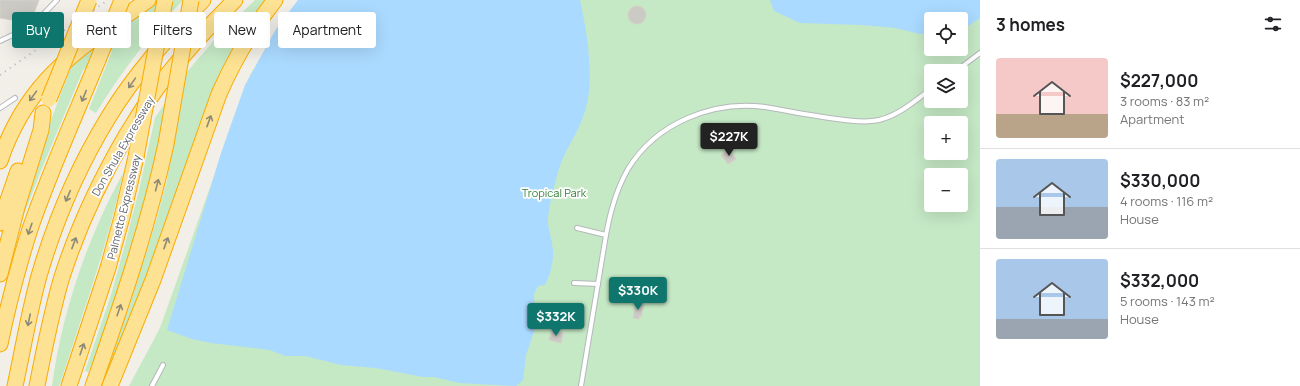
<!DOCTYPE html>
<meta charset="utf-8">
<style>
:root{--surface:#fff;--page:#f2f2f2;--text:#202124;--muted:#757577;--line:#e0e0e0;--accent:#0f766e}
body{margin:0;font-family:Manrope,sans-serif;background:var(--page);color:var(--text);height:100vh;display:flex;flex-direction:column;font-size:15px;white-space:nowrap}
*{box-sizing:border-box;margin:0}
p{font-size:13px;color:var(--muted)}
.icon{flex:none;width:22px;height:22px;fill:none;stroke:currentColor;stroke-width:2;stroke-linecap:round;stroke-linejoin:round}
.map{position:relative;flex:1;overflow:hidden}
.drawer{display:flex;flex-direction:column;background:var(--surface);width:320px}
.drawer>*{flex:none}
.top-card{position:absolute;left:12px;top:12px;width:380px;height:36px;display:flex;gap:8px}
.controls{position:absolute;left:924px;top:12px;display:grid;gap:8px}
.controls a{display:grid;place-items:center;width:44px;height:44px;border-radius:4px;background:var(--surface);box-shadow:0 4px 16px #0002;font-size:20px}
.price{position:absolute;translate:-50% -34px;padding:0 9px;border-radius:4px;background:var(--accent);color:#fff;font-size:13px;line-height:26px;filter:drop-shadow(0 1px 2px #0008)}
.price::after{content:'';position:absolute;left:50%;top:24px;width:12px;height:9px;margin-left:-6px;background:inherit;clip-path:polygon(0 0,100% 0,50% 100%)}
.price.current{background:#222;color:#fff}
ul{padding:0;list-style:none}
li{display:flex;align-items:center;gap:12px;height:100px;padding:0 16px}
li+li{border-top:1px solid var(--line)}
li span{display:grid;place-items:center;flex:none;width:112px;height:80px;border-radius:4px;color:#555}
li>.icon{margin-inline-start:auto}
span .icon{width:48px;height:48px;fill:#fffc;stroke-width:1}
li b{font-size:17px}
h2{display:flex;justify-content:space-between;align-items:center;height:48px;padding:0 16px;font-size:17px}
.chip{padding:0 14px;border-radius:4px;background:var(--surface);box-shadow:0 4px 16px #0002;font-size:14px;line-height:36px}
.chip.current{background:var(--accent);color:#fff}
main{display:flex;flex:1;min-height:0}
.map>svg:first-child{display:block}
</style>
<main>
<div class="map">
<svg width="980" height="386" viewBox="0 0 980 386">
<rect width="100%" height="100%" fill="#f1efe8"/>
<!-- green -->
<g fill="#c5e8c5" fill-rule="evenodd">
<path d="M156,0H183C150,34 121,72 96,113L89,109L112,51L83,70L40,173L19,228L26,194L45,136L75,57Z"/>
<polygon points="255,0 270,0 265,7 151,266 106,379 104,377 130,305 157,218 167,180 186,73 217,37"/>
<path d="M299,0H980V386H129L160,328L250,75ZM931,19H961V49H931ZM931,71H961V101H931ZM931,123H961V153H931ZM931,175H961V205H931Z"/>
<polygon points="167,100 156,161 143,210 118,292 101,341 88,372 85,371 111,295 124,248 139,190 155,118"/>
<path d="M123,173C108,244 83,312 61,381L59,386H52C62,312 87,239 123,173Z"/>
</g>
<!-- water -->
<g fill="#aadaff">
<path d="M298,0H580C587,32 595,80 585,111C580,128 570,143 563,158C558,169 551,198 549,211C546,226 550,230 552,244C555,258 551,272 545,285L538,286L534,294L535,329L526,355L523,380L516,386L459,383L434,377H423L376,368L341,365L305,356H285L270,350L211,343L192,339L167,330L221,153L245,85L276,29Z"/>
<polygon points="770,0 980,0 980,18 965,28 961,29 961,19 931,19 931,34 920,34 895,28 861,25 800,23 774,11"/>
</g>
<!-- building -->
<g fill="#cccac5" stroke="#d6d1c6">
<polygon points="0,0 39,0 30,23 0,18"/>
<circle cx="637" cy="15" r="9"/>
<polygon points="729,149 736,159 728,164 721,155"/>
<polygon points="636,303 644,304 641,317 639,317 639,319 633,318"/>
<polygon points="552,330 563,333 561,343 549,340"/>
</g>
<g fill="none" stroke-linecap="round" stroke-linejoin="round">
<defs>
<g id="service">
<polyline points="0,41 32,26 57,0"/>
<polyline points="956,71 980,53"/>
<polyline points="0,108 15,98"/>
<polyline points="577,228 606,235"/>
<polyline points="574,283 598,284"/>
<polyline points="152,386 163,365"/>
<path d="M581,386L606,235C610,213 617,188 628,169C656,123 713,100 765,107C789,111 813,116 837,119C850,121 866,123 879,120C899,115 915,101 931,89"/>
</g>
<g id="motorway">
<path d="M0,161C27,79 81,47 148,0"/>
<polyline points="0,223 18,171"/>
<polyline points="0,274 17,207 41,130 43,113"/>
<path d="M0,344C8,305 18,267 30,229C50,171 75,116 98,60"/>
<path d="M15,386C23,349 29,312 39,276C55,221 78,167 108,118C134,75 168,37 203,0"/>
<path d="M37,386C44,350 51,315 61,280C77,229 100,180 127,134C139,115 150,96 164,79C186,51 210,25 235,0"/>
<polyline points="69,386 108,268 122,217 136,157"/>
<path d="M93,386C121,306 148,227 166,144"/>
<path d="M110,386L153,280L219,94C234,60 252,29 275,0"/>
</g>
</defs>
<!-- service casing -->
<use href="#service" stroke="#b5b8bc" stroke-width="6"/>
<!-- motorway casing -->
<use href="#motorway" stroke="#f9ab00" stroke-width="17"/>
<!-- service -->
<use href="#service" stroke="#fff" stroke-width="4"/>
<!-- motorway -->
<use href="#motorway" stroke="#fde293" stroke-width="15"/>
<!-- rail -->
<polyline stroke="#b6b7b8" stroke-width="2" stroke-dasharray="1 5" stroke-linecap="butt" points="0,75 108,0"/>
<defs>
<g id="motorway-bridge">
<polyline points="98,60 122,0"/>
<polyline points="49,99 89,0"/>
<polyline points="166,144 191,0"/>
<polyline points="136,157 165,0"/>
</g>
</defs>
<!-- motorway-bridge casing -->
<use href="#motorway-bridge" stroke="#f9ab00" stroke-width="17" stroke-linecap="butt"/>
<!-- motorway-bridge -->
<use href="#motorway-bridge" stroke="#fde293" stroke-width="15"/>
</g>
<!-- one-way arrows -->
<defs><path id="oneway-shaft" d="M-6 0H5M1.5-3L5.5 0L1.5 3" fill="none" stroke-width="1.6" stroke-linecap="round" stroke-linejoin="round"/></defs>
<g stroke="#8e8975">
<use href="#oneway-shaft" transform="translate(132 83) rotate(125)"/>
<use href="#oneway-shaft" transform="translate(33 96) rotate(126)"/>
<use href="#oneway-shaft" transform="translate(84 96) rotate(112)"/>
<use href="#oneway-shaft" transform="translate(209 121) rotate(-70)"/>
<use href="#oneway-shaft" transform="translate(157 185) rotate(-76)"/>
<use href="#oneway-shaft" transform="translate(68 196) rotate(113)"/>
<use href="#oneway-shaft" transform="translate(30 229) rotate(109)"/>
<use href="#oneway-shaft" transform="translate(74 243) rotate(-69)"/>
<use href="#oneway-shaft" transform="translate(166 243) rotate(-70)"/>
<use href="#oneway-shaft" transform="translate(119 310) rotate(-71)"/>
<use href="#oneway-shaft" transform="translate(29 320) rotate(102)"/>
<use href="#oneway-shaft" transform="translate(82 349) rotate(-71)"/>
</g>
<g text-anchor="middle" stroke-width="3.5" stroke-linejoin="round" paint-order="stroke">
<!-- street labels -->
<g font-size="11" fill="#5f6368" stroke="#fff">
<text transform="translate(123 146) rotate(-60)" y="4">Don Shula Expressway</text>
<text transform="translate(124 207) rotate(-76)" y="4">Palmetto Expressway</text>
</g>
<!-- park labels -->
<g font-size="11" fill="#348238" stroke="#fff">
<text x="554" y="197">Tropical Park</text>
</g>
</g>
</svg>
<div class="controls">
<a><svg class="icon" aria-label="locate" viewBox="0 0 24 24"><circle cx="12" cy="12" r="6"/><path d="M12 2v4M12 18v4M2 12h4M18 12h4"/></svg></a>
<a><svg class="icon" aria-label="layers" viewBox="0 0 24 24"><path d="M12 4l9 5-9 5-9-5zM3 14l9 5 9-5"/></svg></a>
<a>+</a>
<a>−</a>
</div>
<b class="price current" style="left:729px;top:157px">$227K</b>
<b class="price" style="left:638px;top:311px">$330K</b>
<b class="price" style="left:556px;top:337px">$332K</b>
<div class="top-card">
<a class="chip current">Buy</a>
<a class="chip">Rent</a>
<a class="chip">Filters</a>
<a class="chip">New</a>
<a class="chip">Apartment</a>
</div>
</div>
<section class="drawer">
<h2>3 homes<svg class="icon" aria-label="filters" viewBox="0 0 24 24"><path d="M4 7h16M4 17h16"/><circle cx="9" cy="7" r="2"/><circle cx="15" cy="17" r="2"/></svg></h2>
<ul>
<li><span style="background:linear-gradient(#f6c9c9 70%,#b9a48a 0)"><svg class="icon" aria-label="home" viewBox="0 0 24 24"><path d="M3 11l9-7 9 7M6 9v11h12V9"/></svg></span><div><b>$227,000</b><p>3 rooms · 83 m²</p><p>Apartment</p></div></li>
<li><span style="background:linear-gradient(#a9c7e8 60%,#9aa5b1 0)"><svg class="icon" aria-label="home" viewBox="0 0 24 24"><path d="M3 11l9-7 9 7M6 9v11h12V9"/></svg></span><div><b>$330,000</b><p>4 rooms · 116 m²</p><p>House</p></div></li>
<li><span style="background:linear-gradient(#a9c7e8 75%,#9aa5b1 0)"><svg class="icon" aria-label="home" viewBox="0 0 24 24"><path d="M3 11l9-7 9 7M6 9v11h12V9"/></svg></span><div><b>$332,000</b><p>5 rooms · 143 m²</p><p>House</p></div></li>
</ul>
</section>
</main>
